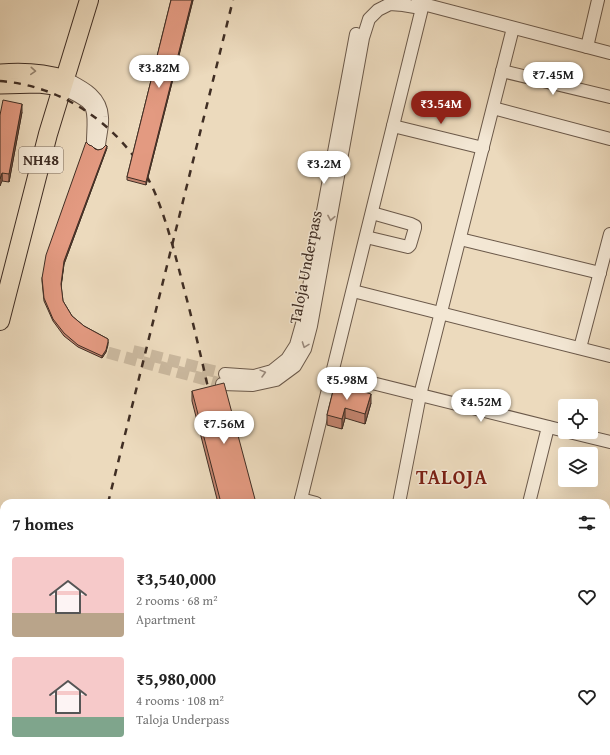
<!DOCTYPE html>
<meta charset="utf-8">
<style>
:root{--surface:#fff;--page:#f2f2f2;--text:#222;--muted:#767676;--accent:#8f2418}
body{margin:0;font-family:"Gentium Book Plus",serif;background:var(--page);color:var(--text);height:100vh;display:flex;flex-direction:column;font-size:15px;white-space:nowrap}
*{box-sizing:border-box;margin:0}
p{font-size:13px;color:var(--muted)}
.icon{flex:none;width:22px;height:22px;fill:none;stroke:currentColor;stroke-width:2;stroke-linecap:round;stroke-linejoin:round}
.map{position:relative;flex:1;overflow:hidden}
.sheet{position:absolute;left:0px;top:499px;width:610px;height:256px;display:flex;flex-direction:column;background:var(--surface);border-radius:12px 12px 0 0;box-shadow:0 4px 16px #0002}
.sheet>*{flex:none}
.tools{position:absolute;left:558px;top:399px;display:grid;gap:8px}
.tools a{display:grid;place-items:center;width:40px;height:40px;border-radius:4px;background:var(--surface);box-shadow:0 4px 16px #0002;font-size:20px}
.price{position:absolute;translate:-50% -34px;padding:0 9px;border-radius:14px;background:#fff;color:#222;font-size:13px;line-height:26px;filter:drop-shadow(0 1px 2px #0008)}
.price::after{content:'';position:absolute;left:50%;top:24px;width:12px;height:9px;margin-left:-6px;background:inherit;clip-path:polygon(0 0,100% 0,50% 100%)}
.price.on{background:var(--accent);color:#fff}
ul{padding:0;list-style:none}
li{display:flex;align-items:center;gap:12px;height:100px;padding:0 12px}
li span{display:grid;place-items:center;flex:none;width:112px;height:80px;border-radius:4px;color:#555}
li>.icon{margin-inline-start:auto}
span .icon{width:48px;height:48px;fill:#fffc;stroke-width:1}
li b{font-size:17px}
h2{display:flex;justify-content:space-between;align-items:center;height:48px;padding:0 12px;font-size:17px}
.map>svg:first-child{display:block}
</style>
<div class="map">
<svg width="610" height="755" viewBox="0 0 610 755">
<rect width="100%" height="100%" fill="#ecdabd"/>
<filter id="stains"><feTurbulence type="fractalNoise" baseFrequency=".005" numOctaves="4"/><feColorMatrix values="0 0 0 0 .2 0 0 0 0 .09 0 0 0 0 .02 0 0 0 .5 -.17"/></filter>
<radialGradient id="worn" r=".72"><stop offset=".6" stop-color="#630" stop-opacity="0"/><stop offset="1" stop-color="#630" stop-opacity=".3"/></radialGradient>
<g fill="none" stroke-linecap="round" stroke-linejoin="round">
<!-- minor-tunnel -->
<g stroke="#cab89e" stroke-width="12" stroke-dasharray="12 6" stroke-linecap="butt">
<polyline points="91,346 106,352 222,384"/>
<polyline points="133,351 225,374"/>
</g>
<defs>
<g id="minor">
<polyline points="418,0 423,4 610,53"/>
<polyline points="587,47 598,0"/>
<polyline points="502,71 610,97"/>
<path d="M65,78C82,87 101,95 102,117C103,124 100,136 99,145"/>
<path d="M62,88C71,93 89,99 92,109C95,117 93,132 93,141"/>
<polyline points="493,108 610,139"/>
<polyline points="393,126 483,148"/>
<polyline points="366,237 408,247 410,245 415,228 415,226 411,224 372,213"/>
<polyline points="460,239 600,273"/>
<polyline points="353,291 610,356"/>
<polyline points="580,348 610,234"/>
<polyline points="332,373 565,431"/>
<polyline points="225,374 254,376 272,371 287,359 296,345 302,324 356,34"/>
<polyline points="222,384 253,385 276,380 295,366 305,349 311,326 363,38 369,19 378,10 390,4 403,5 415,7 423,4"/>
<polyline points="569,432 610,442"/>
<polyline points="301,499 316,503"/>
<polyline points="300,503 424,0"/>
<polyline points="399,503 420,395 513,28"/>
<polyline points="529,503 548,427"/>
<polyline points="606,562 610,546"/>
<polyline points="606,650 610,649"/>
<polyline points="606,720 610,732"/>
<polyline points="606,746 609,755"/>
<polyline points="471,755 472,751"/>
</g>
<g id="major">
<path d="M0,72C23,70 43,71 65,78"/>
<polyline points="0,86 39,85 62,88"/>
</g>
<polyline id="highway" points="0,321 48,134 89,0"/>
</defs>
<!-- minor casing -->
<use href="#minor" stroke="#6b594a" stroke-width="14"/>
<!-- major casing -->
<use href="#major" stroke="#402e24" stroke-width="17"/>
<!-- highway casing -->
<use href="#highway" stroke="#402e24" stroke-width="20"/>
<!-- minor -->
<use href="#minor" stroke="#f3e7d4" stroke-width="12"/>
<!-- major -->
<use href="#major" stroke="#ecdabd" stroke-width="15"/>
<!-- highway -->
<use href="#highway" stroke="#ecdabd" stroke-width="18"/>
<!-- rail -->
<g stroke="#402e24" stroke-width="2.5" stroke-dasharray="7 7" stroke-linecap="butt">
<path d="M0,81C67,86 128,131 155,193C167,222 175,254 183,285C193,322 202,360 210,397"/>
<polyline points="108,503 233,0"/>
<polyline points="392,751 397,755"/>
<polyline points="401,751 406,755"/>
<polyline points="45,755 46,751"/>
</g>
</g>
<!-- wall -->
<g fill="#c3846f" stroke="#402e24">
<polygon points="171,0 193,0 146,185 127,180 127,177"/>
<polygon points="22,112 9,182 2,181 0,115"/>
<polygon points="89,145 98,150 107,148 64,264 61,285 63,301 72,316 84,326 108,339 108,345 106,352 102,358 78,347 64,336 53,321 44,301 42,281 42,278"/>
<polygon points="335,383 371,403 365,424 345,418 342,429 327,425 327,415"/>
<polygon points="192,391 256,503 218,503 192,401"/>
<polygon points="610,653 610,710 606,706 606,654"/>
</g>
<!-- shaded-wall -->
<g fill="#9f6c5a" stroke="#402e24">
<polygon points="192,0 193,0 146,185 146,182"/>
<polygon points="22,104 22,112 9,182 9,174"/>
<polygon points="107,146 107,148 64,264 61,287 64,261"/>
<polygon points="2,173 2,181 0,186 0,179"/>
<polygon points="108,342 106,352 102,358 102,356"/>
<polygon points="371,394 371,403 365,424 365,414"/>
<polygon points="345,408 345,418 342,429 342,419"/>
</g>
<!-- building -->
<g fill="#e39a81" stroke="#402e24">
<polygon points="171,0 192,0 146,182 127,177"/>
<polygon points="3,100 22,104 9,174 2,173 0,179 0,115"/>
<polygon points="86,142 89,145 92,146 95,149 98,150 102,149 106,145 107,146 64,261 61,284 63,301 72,316 84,326 108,339 108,342 106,350 102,356 78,345 64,333 53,319 44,298 42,278 46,255"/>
<polygon points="224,383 256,503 221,503 192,391"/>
<polygon points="335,383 371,394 365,414 345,408 342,419 327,415"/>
<polygon points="610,653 610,695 606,692 606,654"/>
</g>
<!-- one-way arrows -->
<defs><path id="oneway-chevron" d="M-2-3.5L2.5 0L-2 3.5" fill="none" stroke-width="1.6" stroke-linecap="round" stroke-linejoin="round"/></defs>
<use stroke="#968470" href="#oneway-chevron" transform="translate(33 71) rotate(4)"/>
<g stroke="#9a8a7c">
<use href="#oneway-chevron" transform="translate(331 218) rotate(100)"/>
<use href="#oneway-chevron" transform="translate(305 345) rotate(110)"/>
<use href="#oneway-chevron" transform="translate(263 373) rotate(-15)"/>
</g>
<g text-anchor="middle" stroke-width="3" stroke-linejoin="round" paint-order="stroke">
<!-- shield labels -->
<rect fill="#f3e7d4" stroke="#766659" stroke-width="1" x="19" y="147" width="44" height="26" rx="3"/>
<g font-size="15" font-weight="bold" fill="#402e24">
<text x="41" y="165">NH48</text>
</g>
<!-- street labels -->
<g font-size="16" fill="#402e24" stroke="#f3e7d4">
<text transform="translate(305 267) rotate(-79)" y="6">Taloja Underpass</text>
</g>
<!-- district labels -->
<g font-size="20" font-weight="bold" letter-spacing="1" fill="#7a1f14" stroke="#f3e7d4">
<text x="452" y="484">TALOJA</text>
</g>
</g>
<rect width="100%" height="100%" filter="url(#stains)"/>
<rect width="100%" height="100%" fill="url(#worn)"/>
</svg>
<div class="tools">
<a><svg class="icon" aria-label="locate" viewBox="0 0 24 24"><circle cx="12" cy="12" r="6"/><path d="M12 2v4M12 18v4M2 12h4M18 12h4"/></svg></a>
<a><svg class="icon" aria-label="layers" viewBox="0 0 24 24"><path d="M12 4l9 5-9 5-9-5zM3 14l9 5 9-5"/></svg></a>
</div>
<b class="price" style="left:159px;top:89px">₹3.82M</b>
<b class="price" style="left:553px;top:96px">₹7.45M</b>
<b class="price on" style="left:441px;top:125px">₹3.54M</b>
<b class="price" style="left:324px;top:185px">₹3.2M</b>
<b class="price" style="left:347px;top:401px">₹5.98M</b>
<b class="price" style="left:481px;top:423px">₹4.52M</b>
<b class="price" style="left:224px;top:445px">₹7.56M</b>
<section class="sheet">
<h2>7 homes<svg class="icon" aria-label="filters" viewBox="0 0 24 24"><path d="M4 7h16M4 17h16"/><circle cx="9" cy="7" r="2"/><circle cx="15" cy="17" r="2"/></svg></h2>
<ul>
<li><span style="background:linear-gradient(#f6c9c9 70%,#b9a48a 0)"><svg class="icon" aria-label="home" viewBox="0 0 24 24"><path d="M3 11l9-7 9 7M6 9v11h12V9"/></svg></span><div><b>₹3,540,000</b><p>2 rooms · 68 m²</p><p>Apartment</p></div><svg class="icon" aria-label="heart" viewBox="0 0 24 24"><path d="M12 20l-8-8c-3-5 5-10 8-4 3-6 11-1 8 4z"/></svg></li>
<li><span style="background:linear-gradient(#f6c9c9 75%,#7fa58c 0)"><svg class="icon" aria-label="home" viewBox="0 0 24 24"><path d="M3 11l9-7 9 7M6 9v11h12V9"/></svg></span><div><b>₹5,980,000</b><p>4 rooms · 108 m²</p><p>Taloja Underpass</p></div><svg class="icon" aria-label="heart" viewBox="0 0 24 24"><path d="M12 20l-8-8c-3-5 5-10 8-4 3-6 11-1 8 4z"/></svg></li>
</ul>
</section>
</div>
